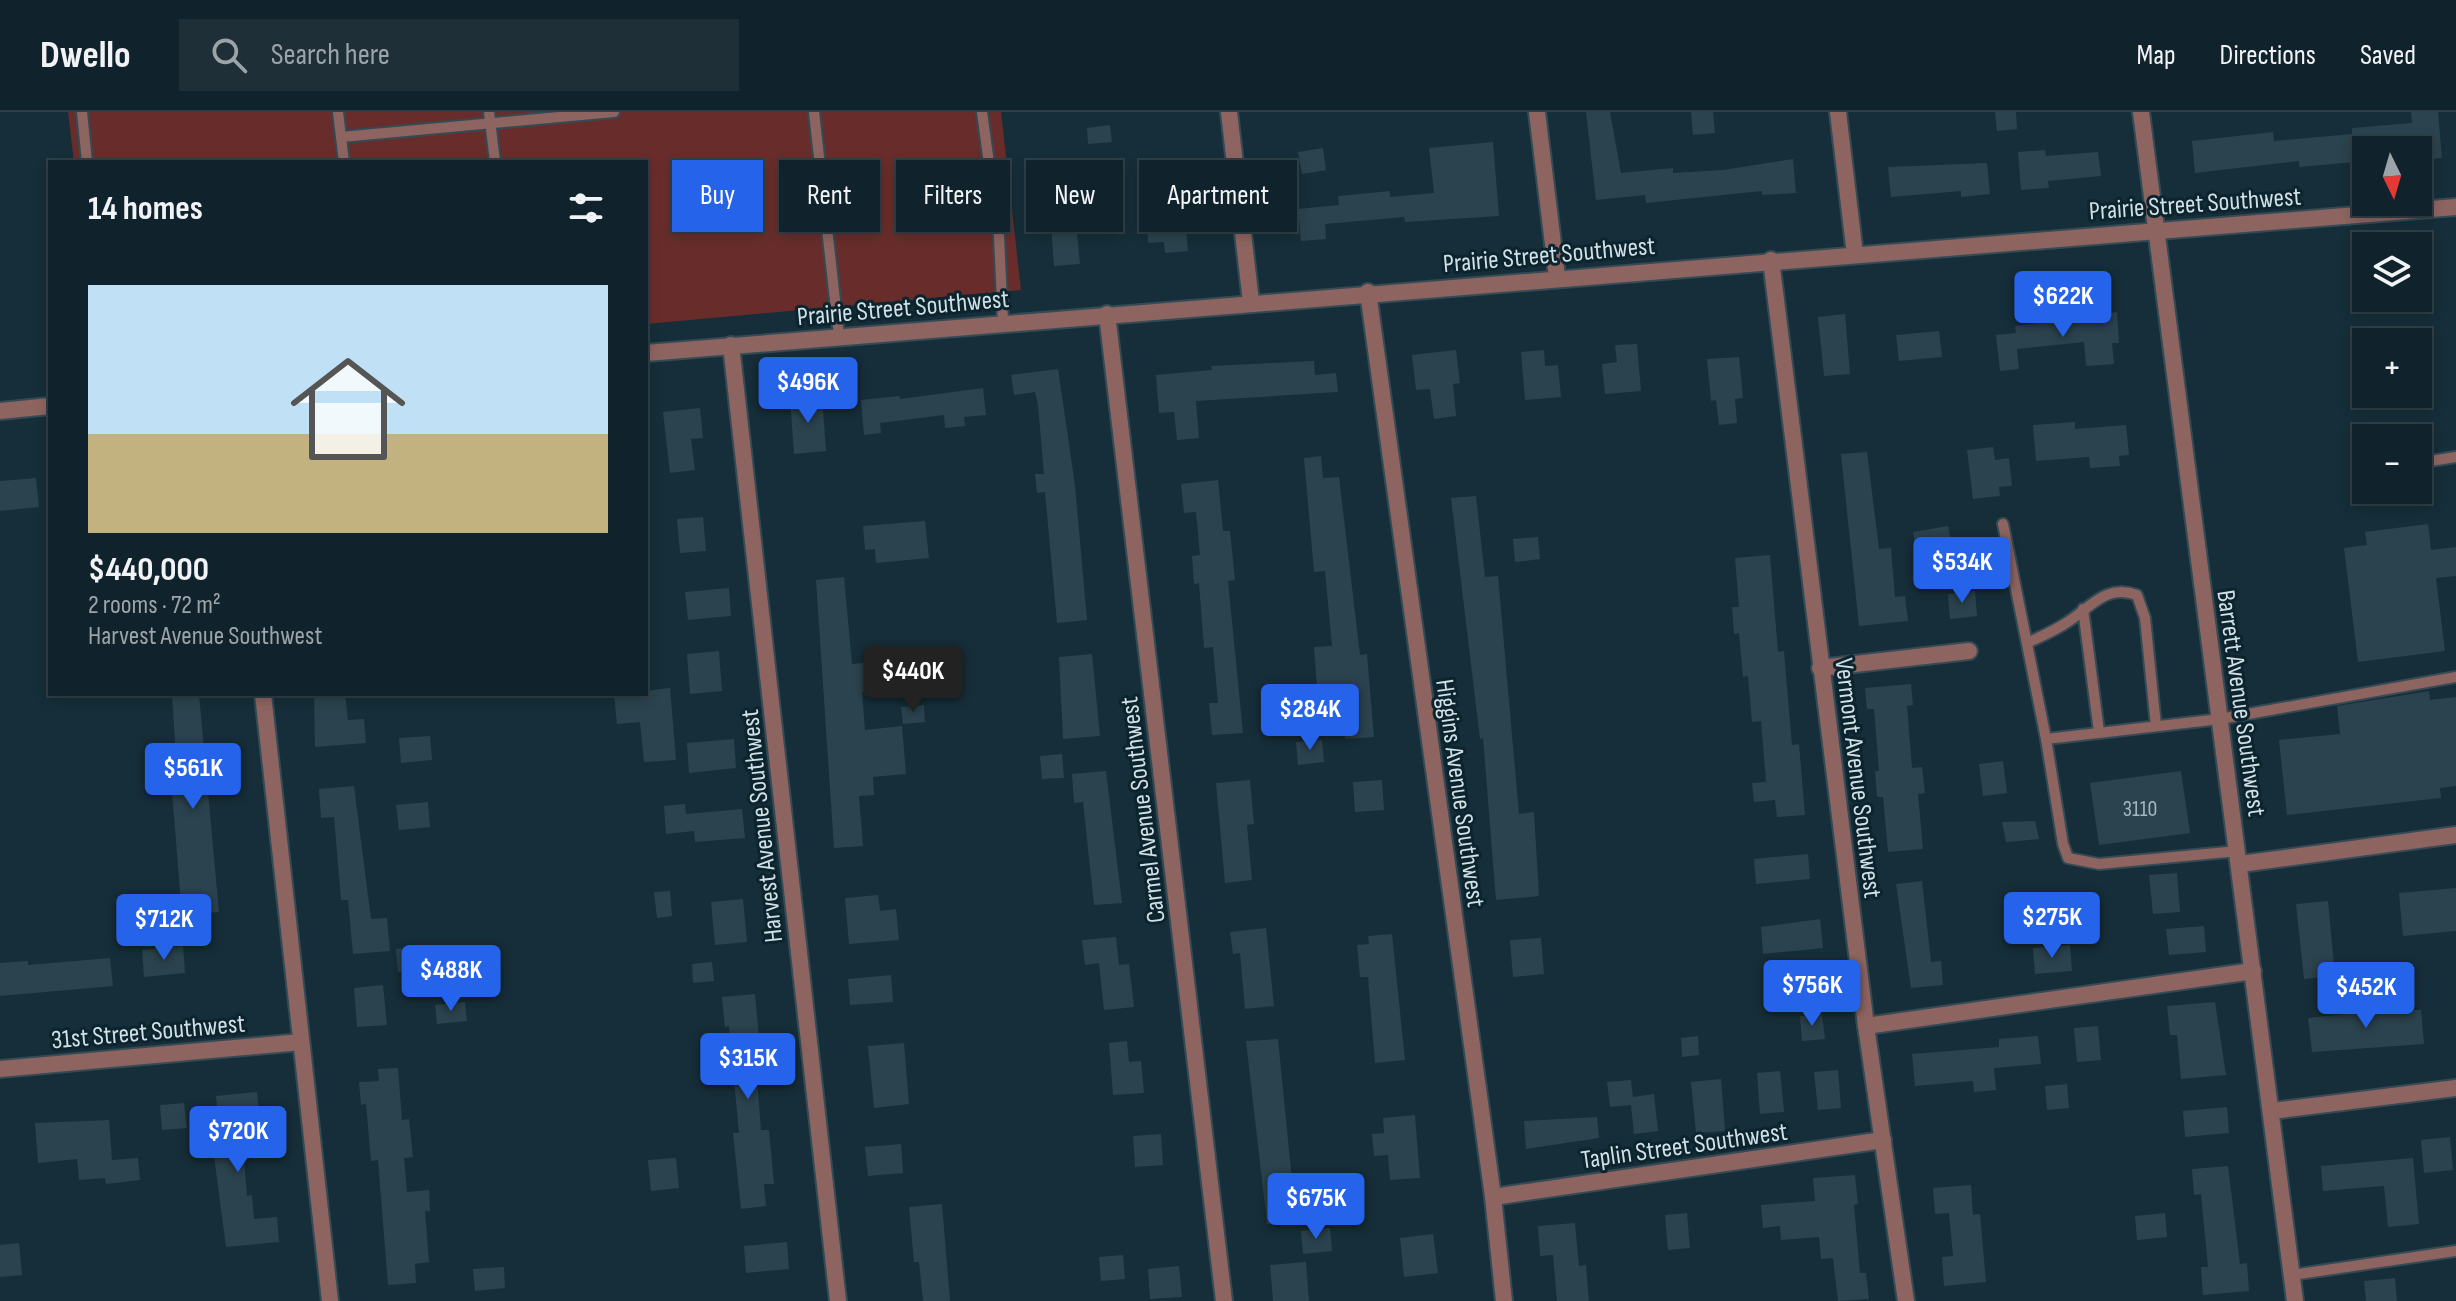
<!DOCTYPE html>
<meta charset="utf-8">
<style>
:root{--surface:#10222b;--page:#1e2f37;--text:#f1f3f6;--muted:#9ca4a9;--line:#303f47;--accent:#2563eb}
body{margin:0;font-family:"Sofia Sans Condensed",sans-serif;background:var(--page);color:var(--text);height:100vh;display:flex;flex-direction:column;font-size:30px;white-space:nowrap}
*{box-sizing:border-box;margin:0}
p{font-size:26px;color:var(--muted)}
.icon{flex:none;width:44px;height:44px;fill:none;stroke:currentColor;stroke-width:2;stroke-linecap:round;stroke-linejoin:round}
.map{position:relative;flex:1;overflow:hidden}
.panel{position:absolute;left:48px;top:48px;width:600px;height:536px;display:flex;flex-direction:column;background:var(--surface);border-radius:0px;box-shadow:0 4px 12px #0003,0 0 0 2px var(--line)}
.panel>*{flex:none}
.guide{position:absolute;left:672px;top:48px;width:760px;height:72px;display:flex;gap:16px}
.needle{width:52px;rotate:175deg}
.buttons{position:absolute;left:2352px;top:24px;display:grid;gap:16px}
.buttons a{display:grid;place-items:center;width:80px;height:80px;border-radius:0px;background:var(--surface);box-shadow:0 4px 12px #0003,0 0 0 2px var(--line);font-size:40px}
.price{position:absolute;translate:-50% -68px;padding:0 18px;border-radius:8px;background:var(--accent);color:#fff;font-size:26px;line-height:52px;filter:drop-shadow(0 2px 4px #0008)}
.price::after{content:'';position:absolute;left:50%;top:48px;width:24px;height:18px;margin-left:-12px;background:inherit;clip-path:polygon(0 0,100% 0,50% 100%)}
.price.current{background:#222;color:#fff}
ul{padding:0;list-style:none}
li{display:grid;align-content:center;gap:16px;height:424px;padding:0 40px}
li span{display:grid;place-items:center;height:248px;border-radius:0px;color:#555}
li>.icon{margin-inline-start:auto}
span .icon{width:144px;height:144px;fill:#fffc;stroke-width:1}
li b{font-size:34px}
h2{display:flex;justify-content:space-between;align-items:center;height:96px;padding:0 40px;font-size:34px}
.tag{padding:0 28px;border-radius:0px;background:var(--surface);box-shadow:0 4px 12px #0003,0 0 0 2px var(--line);font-size:28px;line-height:72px}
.tag.current{background:var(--accent);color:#fff}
header{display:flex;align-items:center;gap:48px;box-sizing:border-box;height:112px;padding:0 40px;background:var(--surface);border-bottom:2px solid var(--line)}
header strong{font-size:38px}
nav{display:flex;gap:44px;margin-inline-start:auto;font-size:28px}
.search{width:560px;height:72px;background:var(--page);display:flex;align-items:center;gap:20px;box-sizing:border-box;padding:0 28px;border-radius:0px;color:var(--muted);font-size:30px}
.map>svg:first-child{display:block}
</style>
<header>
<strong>Dwello</strong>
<div class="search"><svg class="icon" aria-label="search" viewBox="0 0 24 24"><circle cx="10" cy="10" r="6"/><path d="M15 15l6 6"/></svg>Search here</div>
<nav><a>Map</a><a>Directions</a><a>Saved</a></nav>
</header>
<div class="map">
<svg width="2456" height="1189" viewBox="0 0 2456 1189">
<rect width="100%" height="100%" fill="#162e39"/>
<!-- green -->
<polygon fill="#682d2a" points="68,0 1001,0 1021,178 646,212 646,50 74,50"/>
<!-- building -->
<g fill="#2b434e">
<polygon points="1586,0 1610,0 1621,61 1673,56 1673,61 1723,58 1793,47 1796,81 1762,83 1762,79 1646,91 1645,83 1596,88"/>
<polygon points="1691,0 1713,0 1715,21 1693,23"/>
<polygon points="1995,0 2016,0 2017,17 1997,19"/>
<polygon points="2411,0 2438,0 2442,46 2418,48 2418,38 2366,38 2366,49 2299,55 2299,49 2195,61 2192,29 2273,20 2274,29 2352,22 2352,16 2412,11"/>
<polygon points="1110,13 1112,30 1088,32 1087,16"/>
<polygon points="1493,30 1499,104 1405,110 1404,105 1325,112 1326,127 1301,129 1298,97 1339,93 1338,84 1390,79 1390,85 1434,81 1429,36"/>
<polygon points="1323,36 1326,58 1302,62 1298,40"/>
<polygon points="2045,38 2046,44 2098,40 2101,64 2048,69 2049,76 2021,78 2018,40"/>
<polygon points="1987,51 1990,82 1961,85 1961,79 1891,85 1888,55"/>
<polygon points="1185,107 1188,139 1165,141 1164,130 1148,131 1147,110"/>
<polygon points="1076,112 1080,152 1054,154 1051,114"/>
<polygon points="2117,200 2119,231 2112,231 2114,252 2086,254 2084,230 2017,237 2019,257 2000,259 1996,223 2016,221 2015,214"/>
<polygon points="1845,202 1850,262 1824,264 1818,205"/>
<polygon points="1939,219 1942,245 1899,249 1896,223"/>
<polygon points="1637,232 1641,279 1605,282 1602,252 1617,250 1615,233"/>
<polygon points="1456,238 1460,271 1453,272 1456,304 1434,307 1430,277 1416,278 1412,243"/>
<polygon points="1544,238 1545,254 1558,253 1561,285 1525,288 1521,240"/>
<polygon points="1739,245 1743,286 1735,287 1737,311 1719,313 1716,288 1711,289 1707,247"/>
<polygon points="1314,249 1315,263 1336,261 1338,280 1196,289 1199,326 1177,328 1174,300 1159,301 1156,263 1212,258 1211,254"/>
<polygon points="1058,257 1075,373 1087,508 1057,511 1045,380 1037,381 1035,362 1044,362 1038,293 1035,280 1014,283 1011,263"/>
<polygon points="983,276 986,303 964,305 965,314 945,316 944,303 880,311 881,321 864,323 861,288 899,284 900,287"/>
<polygon points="822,284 826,339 794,342 790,287"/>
<polygon points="700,296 703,326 691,327 695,358 670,361 663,300"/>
<polygon points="2075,310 2075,317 2126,313 2129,343 2119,344 2120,354 2090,356 2089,345 2036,349 2033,313"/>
<polygon points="1993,335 1995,348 2009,346 2012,374 1999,375 2000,384 1973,387 1967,338"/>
<polygon points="1867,340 1879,437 1891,436 1895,485 1905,484 1908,509 1859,514 1841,342"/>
<polygon points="1321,344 1323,366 1339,365 1360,543 1367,542 1374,625 1345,627 1341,585 1318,587 1314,535 1332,534 1325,459 1314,460 1304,346"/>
<polygon points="36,366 39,395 0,399 0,369"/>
<polygon points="1218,368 1223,419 1230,419 1235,468 1228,469 1243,621 1212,623 1209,591 1218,591 1213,535 1204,536 1199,471 1194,472 1192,444 1200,443 1196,400 1184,401 1181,372"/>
<polygon points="1476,384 1485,465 1498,464 1519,702 1534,700 1539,784 1496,788 1483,626 1480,627 1451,386"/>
<polygon points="703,405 706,439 680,441 677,407"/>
<polygon points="925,409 929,446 876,451 875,437 865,438 863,414"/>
<polygon points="2428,412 2431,438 2456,435 2456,464 2436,466 2445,539 2358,550 2344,436 2367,433 2365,420"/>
<polygon points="1948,414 1953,438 1917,445 1913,420"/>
<polygon points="1538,425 1540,447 1515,450 1513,427"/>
<polygon points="1770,443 1778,540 1784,539 1792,633 1799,632 1805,703 1777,705 1775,688 1754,690 1752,671 1766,670 1761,609 1752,610 1748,564 1743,565 1739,521 1734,522 1732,495 1739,495 1735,446"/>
<polygon points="844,465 852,552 884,549 887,578 862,580 865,618 902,614 906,662 873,665 874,683 859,684 863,734 834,736 816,468"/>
<polygon points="729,476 731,504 688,508 685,480"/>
<polygon points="1975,479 1977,504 1950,507 1948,482"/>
<polygon points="719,539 722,579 690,582 687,542"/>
<polygon points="1092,542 1100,624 1063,627 1059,545"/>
<polygon points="1911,572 1913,593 1907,594 1912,656 1922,655 1925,681 1918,682 1923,737 1888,740 1883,685 1877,685 1875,659 1879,659 1874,597 1867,597 1865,576"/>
<polygon points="670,576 676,648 644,650 640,610 617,612 614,582 646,582 646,579"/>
<polygon points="2429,579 2430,588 2456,585 2456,674 2440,676 2441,686 2287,703 2279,628 2340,622 2337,594"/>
<polygon points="172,582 199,582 219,800 182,803 172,680 178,679"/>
<polygon points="314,582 345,582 348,608 364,607 366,631 315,635"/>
<polygon points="924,593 925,610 903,612 901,595"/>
<polygon points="430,624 432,648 401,651 399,626"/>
<polygon points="734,627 736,656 689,661 687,631"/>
<polygon points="1322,628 1324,650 1298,653 1296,630"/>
<polygon points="1062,642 1064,666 1042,667 1040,644"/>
<polygon points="2003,649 2007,681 1983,684 1979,652"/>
<polygon points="1106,659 1122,791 1094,793 1083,690 1074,691 1072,662"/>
<polygon points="2181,659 2190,721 2099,733 2090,671"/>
<polygon points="1250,668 1254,712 1247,713 1252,768 1225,771 1216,671"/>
<polygon points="1382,668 1384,698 1355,700 1353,670"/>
<polygon points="354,674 371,807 387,806 390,839 353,842 348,788 341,788 334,705 321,706 319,677"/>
<polygon points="428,690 430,715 399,718 396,693"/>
<polygon points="685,692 686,702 742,697 745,726 695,730 694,719 666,722 664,694"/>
<polygon points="2035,709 2039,727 2006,730 2002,710"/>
<polygon points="1808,742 1810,767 1756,772 1754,747"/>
<polygon points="2177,761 2180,800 2153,802 2149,763"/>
<polygon points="1922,769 1931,850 1941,849 1943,873 1911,876 1896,772"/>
<polygon points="2456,776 2456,819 2403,824 2399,781"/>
<polygon points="670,779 672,804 657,806 654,780"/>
<polygon points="878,783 880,799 896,797 899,828 849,832 845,786"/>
<polygon points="743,787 747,830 715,833 711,790"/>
<polygon points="2328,789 2335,864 2304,867 2296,792"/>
<polygon points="1820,807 1823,836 1763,842 1761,815"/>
<polygon points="2204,814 2206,840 2169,843 2166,817"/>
<polygon points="1266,816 1274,894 1245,897 1240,841 1233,842 1230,820"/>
<polygon points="1392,822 1405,948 1375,951 1368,865 1360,865 1357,833 1369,832 1368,824"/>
<polygon points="1116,825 1119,853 1129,852 1134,895 1104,898 1099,851 1085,853 1082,828"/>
<polygon points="1541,826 1544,862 1513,865 1510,828"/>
<polygon points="2070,833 2072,859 2035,862 2033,836"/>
<polygon points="183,834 185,861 144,865 142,838"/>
<polygon points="416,835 418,858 398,860 396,837"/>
<polygon points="110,846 113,874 0,884 0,851 28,849 28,853"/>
<polygon points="712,850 714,869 693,871 692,852"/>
<polygon points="891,863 893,890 850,893 848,867"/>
<polygon points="383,873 387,913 357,915 354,876"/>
<polygon points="755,882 763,968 757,968 761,1018 769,1018 774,1072 764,1072 766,1094 741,1097 733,1021 739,1021 729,914 725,915 722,885"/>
<polygon points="465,890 467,909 437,912 435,893"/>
<polygon points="2215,890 2226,963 2181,967 2177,923 2170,923 2167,894"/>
<polygon points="2383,898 2421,898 2424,932 2312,940 2308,906"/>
<polygon points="1822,902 1825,927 1802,929 1800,904"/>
<polygon points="2098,914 2101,948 2077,950 2074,916"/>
<polygon points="1698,924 1699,943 1682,945 1681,926"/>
<polygon points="2038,924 2041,952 1994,956 1996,978 1974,980 1973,969 1915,974 1912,942 1999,935 1999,927"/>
<polygon points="1278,927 1296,1109 1267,1112 1246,929"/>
<polygon points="1127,929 1129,950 1141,949 1144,981 1113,983 1109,931"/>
<polygon points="904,931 909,992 874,996 868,934"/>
<polygon points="398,956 402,1008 409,1007 413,1045 404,1046 407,1080 429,1078 430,1099 425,1099 429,1150 415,1152 416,1171 388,1173 378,1048 371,1049 366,992 361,993 359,970 379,969 378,957"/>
<polygon points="1838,958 1841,996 1818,998 1814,960"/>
<polygon points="1780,959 1784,1000 1760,1002 1757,961"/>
<polygon points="1721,967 1725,1019 1696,1021 1691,970"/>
<polygon points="1631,968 1633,985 1654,982 1658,1019 1634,1022 1631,993 1610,995 1607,970"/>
<polygon points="2067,972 2069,996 2047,998 2045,974"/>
<polygon points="257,980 260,1008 241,1010 247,1084 252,1083 254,1107 277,1105 279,1130 226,1135 212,1029 220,1028 216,984"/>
<polygon points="184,991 187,1016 162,1018 160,993"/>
<polygon points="2227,995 2229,1021 2185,1025 2183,999"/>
<polygon points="1415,1003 1420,1066 1390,1068 1388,1043 1374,1044 1372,1022 1384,1021 1383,1006"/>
<polygon points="1597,1005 1599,1026 1526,1037 1524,1009"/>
<polygon points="109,1008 112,1048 138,1046 140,1068 106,1072 105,1066 79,1068 77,1047 38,1051 35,1011"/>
<polygon points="1161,1022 1163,1053 1135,1055 1133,1024"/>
<polygon points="2450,1025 2453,1058 2424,1061 2421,1028"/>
<polygon points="901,1032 903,1061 868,1064 865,1035"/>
<polygon points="676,1046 679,1076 651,1079 648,1048"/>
<polygon points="2413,1046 2419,1112 2388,1115 2384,1074 2323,1079 2321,1054"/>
<polygon points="2228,1054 2240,1152 2247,1151 2249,1179 2203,1183 2201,1155 2208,1155 2201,1082 2194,1083 2192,1057"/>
<polygon points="1855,1063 1858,1092 1854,1093 1860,1161 1866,1161 1869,1187 1838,1189 1833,1146 1821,1147 1819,1125 1781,1128 1780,1114 1763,1116 1761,1093 1815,1089 1813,1066"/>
<polygon points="1971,1073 1973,1103 1980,1102 1986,1170 1944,1174 1942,1145 1953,1144 1949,1101 1935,1102 1933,1076"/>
<polygon points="942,1092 950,1189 923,1189 919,1150 914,1150 909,1095"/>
<polygon points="1687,1101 1690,1136 1668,1138 1665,1103"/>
<polygon points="2165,1101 2167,1125 2137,1128 2135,1104"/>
<polygon points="1575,1111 1579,1154 1586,1153 1589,1189 1557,1189 1553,1143 1540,1144 1538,1114"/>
<polygon points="1330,1116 1332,1139 1303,1142 1301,1119"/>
<polygon points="1433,1122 1438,1161 1404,1165 1400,1126"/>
<polygon points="787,1130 789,1157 746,1161 744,1134"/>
<polygon points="19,1131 22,1163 0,1165 0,1133"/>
<polygon points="1123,1143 1125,1167 1101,1169 1099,1145"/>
<polygon points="1306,1150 1309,1189 1273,1189 1270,1153"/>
<polygon points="1179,1154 1182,1185 1150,1187 1148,1157"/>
<polygon points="504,1155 505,1176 475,1179 473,1157"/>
<polygon points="2395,1166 2397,1189 2366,1189 2364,1169"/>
</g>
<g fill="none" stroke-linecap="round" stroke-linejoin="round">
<defs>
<g id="service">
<polyline points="82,0 87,50"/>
<polyline points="338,0 344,50"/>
<polyline points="489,0 495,50"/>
<polyline points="814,0 839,224"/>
<polyline points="982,0 999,125 1003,210"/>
<polyline points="341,25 614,0"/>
<polyline points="2418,351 2456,345"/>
<polyline points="2360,360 2366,359"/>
<polyline points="2003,412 2046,627 2220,607 2456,565"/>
<polyline points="2083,497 2099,620"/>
<path d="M2027,531C2040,525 2054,519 2066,511C2089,497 2106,471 2137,483L2145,506L2156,614"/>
<polyline points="2046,627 2063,732 2068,746 2099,752 2238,739"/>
<polyline points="2292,1163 2456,1139"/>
</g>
<g id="minor">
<polyline points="1229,0 1251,190"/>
<polyline points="1537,0 1557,165"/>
<polyline points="1838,0 1855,143"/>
<polyline points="2141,0 2295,1189"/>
<polyline points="1771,148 1866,914 1906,1189"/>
<polyline points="1368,180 1493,1085 1504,1189"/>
<polyline points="1107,202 1224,1189"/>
<polyline points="731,233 838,1189"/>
<polyline points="1820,556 1969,539"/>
<polyline points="263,582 330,1189"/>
<polyline points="2240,752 2456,723"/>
<polyline points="1866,914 2253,859"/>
<polyline points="0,957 301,930"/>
<polyline points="2272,999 2456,976"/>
<polyline points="1493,1085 1883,1028"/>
</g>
<g id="tertiary">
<polyline points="646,241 2456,95"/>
<polyline points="0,299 50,294"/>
</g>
</defs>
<!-- service casing -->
<use href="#service" stroke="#344a55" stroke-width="14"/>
<!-- minor casing -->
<use href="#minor" stroke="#344a55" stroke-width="20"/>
<!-- tertiary casing -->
<use href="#tertiary" stroke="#344a55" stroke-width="20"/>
<!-- service -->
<use href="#service" stroke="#8d6460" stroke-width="10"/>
<!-- minor -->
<use href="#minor" stroke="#8d6460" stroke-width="16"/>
<!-- tertiary -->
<use href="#tertiary" stroke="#8d6460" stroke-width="16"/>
</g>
<g text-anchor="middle" stroke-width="6" stroke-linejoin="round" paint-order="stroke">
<!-- number labels -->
<g font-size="22" fill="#a8b8c0">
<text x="2140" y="704">3110</text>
</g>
<!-- street labels -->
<g font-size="26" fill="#d1dfe6" stroke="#0c242e">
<text transform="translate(2195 91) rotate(-4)" y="9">Prairie Street Southwest</text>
<text transform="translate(1549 142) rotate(-5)" y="9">Prairie Street Southwest</text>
<text transform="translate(903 195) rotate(-5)" y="9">Prairie Street Southwest</text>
<text transform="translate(2242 591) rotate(82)" y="9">Barrett Avenue Southwest</text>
<text transform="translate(1859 666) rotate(83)" y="9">Vermont Avenue Southwest</text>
<text transform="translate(1461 681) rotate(82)" y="9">Higgins Avenue Southwest</text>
<text transform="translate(1142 698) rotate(-97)" y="9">Carmel Avenue Southwest</text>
<text transform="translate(761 714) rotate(-96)" y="9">Harvest Avenue Southwest</text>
<text transform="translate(148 919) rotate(-5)" y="9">31st Street Southwest</text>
<text transform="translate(1684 1033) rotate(-8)" y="9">Taplin Street Southwest</text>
</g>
</g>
</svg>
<div class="buttons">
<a><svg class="needle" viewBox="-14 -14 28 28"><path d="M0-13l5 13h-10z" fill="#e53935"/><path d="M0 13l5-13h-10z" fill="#9ca4a9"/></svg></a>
<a><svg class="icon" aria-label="layers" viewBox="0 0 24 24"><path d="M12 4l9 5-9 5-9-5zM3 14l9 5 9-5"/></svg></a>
<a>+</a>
<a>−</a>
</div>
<b class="price" style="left:2063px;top:227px">$622K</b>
<b class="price" style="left:808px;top:313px">$496K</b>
<b class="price" style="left:1962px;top:493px">$534K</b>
<b class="price current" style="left:913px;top:602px">$440K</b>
<b class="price" style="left:1310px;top:640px">$284K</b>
<b class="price" style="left:193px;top:699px">$561K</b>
<b class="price" style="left:2052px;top:848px">$275K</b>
<b class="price" style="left:164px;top:850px">$712K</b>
<b class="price" style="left:451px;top:901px">$488K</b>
<b class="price" style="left:1812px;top:916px">$756K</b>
<b class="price" style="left:2366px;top:918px">$452K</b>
<b class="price" style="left:748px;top:989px">$315K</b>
<b class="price" style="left:238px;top:1062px">$720K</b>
<b class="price" style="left:1316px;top:1129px">$675K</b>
<div class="guide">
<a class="tag current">Buy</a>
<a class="tag">Rent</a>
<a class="tag">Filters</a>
<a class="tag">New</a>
<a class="tag">Apartment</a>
</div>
<section class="panel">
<h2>14 homes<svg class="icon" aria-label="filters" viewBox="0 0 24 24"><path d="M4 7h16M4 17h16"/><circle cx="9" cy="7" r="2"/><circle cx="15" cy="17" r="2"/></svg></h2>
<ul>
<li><span style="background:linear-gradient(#bfe0f5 60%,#c2b280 0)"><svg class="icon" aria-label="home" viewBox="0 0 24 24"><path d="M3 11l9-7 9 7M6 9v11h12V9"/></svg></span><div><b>$440,000</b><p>2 rooms · 72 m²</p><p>Harvest Avenue Southwest</p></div></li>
</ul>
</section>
</div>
